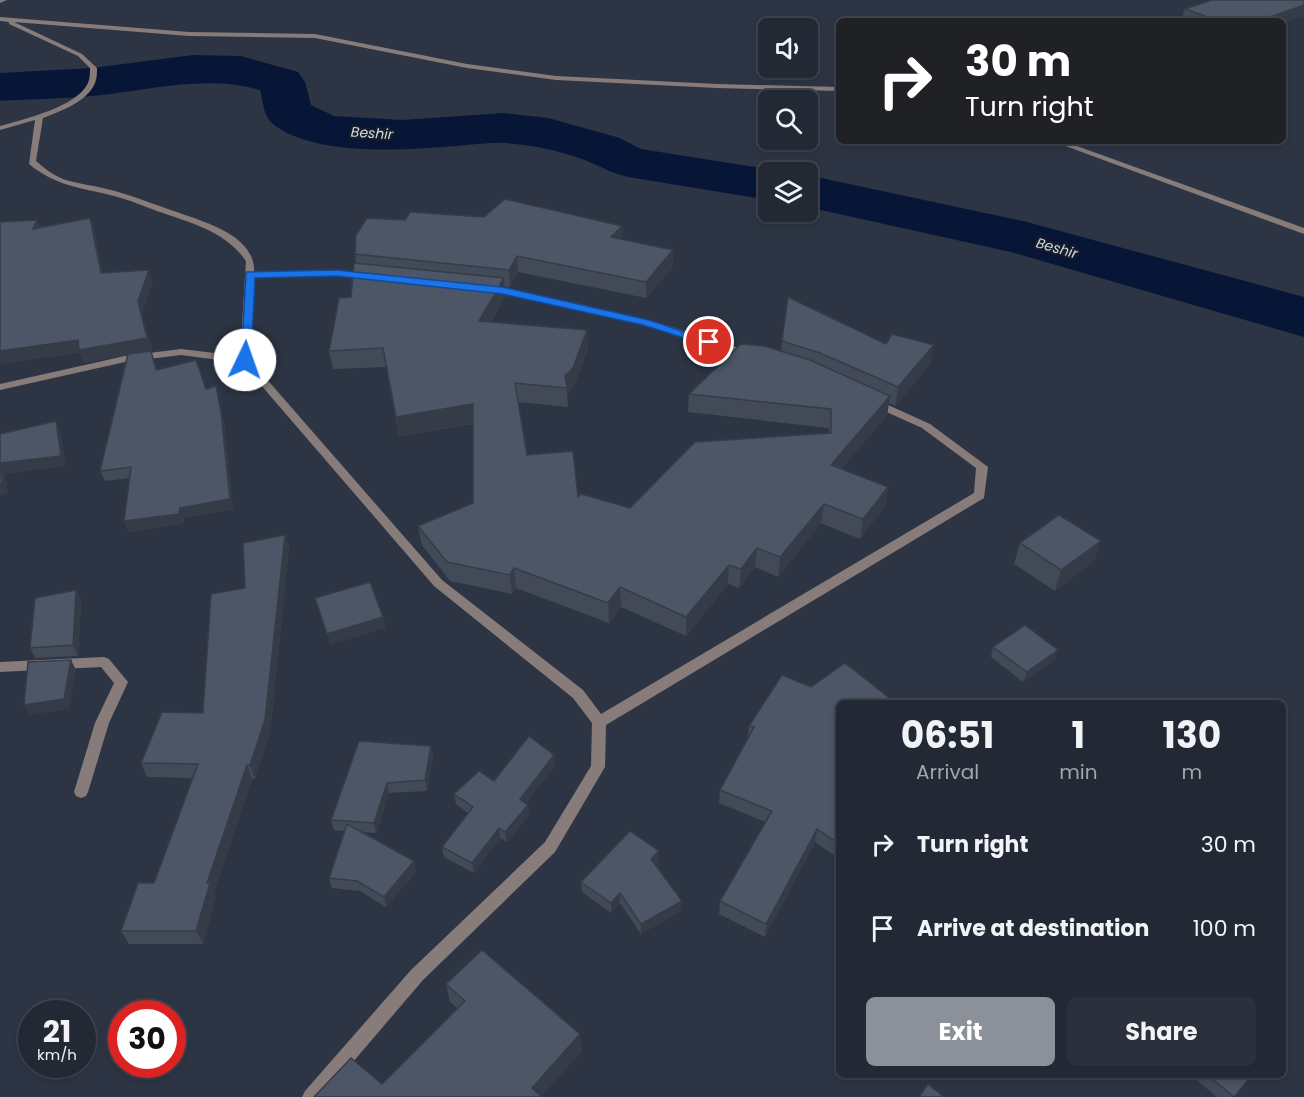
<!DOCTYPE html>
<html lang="en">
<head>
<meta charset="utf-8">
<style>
	:root { --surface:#222834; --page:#2a303c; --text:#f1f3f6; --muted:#a2a6ac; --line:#3f444f; --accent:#8c9099 }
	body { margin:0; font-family:Poppins,sans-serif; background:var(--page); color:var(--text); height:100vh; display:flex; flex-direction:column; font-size:22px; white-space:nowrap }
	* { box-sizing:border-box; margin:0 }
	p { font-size:20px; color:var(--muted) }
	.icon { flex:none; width:33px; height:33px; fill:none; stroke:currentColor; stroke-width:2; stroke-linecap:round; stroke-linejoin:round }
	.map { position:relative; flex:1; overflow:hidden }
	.sheet { position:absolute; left:836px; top:700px; width:450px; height:378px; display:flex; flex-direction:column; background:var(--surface); border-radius:9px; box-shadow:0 3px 9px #0003,0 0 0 2px var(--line) }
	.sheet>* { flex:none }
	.hud { position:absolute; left:836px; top:18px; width:450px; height:126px; border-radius:9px; box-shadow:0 3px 9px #0003,0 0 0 2px var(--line); background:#202124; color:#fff; overflow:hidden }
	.controls { position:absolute; left:758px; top:18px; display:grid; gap:12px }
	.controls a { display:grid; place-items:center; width:60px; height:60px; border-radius:9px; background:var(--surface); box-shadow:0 3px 9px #0003,0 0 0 2px var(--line); font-size:30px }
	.speed { position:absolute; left:18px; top:1000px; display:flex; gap:12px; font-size:30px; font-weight:700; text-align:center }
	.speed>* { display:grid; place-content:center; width:78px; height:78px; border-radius:50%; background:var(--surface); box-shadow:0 3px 9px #0003,0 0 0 2px var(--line); line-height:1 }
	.speed small { font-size:15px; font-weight:400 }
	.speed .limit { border:9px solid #d22; background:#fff; color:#111 }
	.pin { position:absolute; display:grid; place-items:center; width:51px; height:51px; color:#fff; margin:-26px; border:3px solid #fff; border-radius:50%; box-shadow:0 2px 6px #0007 }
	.me { position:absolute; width:66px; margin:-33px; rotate:3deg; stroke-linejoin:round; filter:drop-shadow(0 0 4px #0008) }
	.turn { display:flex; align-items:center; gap:21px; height:126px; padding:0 30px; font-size:27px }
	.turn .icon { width:78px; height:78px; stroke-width:2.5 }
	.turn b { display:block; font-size:42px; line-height:51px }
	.eta { display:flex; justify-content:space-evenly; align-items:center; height:102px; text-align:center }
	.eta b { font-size:36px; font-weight:700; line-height:42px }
	.cta { display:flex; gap:12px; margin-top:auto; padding:12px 30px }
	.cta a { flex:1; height:69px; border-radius:9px; background:var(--accent); color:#fff; font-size:24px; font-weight:700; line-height:69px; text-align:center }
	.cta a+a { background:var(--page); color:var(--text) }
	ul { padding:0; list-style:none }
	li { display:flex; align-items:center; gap:18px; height:84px; padding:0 30px }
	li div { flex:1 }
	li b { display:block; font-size:22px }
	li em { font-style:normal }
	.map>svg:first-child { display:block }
</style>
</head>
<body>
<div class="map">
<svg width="1304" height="1097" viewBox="0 0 1304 1097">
	<rect width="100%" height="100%" fill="#2d3545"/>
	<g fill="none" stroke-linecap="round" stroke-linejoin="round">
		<g fill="#071636" fill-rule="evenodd">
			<path d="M193,55L241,56L298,72L305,82L311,105L334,116L402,120L503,113L548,118L620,138L641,149L786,172H768V200L628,177C611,173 598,165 582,159C557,150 532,145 506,143C489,142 472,145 456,146C404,150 315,157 273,124C263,116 263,101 260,90C205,74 148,91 92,96C61,99 31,99 0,101V73L92,68Z"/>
			<polygon points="807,175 1023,221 1304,297 1304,337 1011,252 807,207"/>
		</g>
		<g fill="#877c7a" fill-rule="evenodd">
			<polygon points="0,0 7,0 0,3"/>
			<path d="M0,17L189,32L315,34L467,64L556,76L717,84L838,87V91L717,88L556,80L467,68L315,38L189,36L14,22L82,54L97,68C97,73 97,78 95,83C87,102 61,111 43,118L36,161C44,168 53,175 63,179C77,184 93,185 107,189C128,194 148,202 168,209C197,220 256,233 254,272L336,270L370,274V278L367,279L336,276L254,278L250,360L442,580L583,690L601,714L974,493L976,468L922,428L869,404L868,402L869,400H877L930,424L988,467L984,498L606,725L605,767L555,852L423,980L323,1097H302L305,1091L411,970L545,842L591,766L592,723L573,698L434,586L242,363L181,355L125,362L0,390V384L125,356L181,349L240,356L246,261C226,232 194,224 163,213C145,207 128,199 110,195C78,187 56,186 29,164L35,120L0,130V126C24,119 77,107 88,83C90,78 90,73 90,68L78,56L9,24V22L0,21Z"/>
			<polygon points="1052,141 1063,141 1304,228 1304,234"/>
			<polygon points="489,286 649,320 752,352 753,354 748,357 644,324 486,291 484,289"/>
			<polygon points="104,657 109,659 128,682 109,723 88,792 86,796 81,798 76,796 74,792 95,723 114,683 101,667 0,672 0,662"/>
		</g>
	</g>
	<g fill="#424a58">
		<polygon points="1185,9 1304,16 1282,23 1282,21 1181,21"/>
		<polygon points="90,218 94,230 102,272 153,282 142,314 152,350 149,351 154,361 157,370 206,389 216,386 224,423 233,509 184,518 183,524 128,532 124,521 130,478 105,481 100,471 127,355 84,363 37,220 40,227"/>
		<polygon points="622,239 673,267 646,298 518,272 510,287 504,286 505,296 491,322 588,349 574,386 567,394 568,407 518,402 527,455 578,497 630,508 829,433 829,428 688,412 689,394 781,351 782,341 886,344 931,363 895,406 889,403 887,415 841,469 888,487 885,506 860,539 821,523 778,577 755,567 739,588 728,584 686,636 621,607 609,623 516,588 512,594 450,581 422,545 418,526 473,503 473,424 399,436 386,367 333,369 329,351 351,297 356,263 355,254"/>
		<polygon points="285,535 289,548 270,733 255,779 252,779 214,892 216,896 203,944 129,944 121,931 154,883 193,778 147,777 141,763 203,713 245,588"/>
		<polygon points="1101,541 1094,561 1055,591 1014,564 1020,543"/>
		<polygon points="76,590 81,601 78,656 35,658 30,648"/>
		<polygon points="993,647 1058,650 1054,660 1023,682 991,657"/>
		<polygon points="838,704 838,858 815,842 765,937 719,914 720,901 765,822 719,803 720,790 748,738 749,726"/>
		<polygon points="431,746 433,756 427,791 389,793 376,833 363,832 414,861 416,872 386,907 360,891 332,888 329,878 345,831 334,830 331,820"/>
		<polygon points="555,765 526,803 529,815 507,842 500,838 474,873 444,857 442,847 468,813 456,804 454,794 494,781"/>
		<polygon points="659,861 655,865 682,901 681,911 641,934 620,903 611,913 582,892 581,882"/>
		<polygon points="446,984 580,1034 582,1051 541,1096 382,1084 458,1009 450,1002"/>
		<polygon points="1193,1076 1251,1076 1234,1097 1217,1097 1193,1077"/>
	</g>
	<g fill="#363c47">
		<polygon points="1304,5 1304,16 1282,23 1282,21 1259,21"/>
		<polygon points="90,218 94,230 105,285 101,273"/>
		<polygon points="37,220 42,232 33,229"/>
		<polygon points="622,226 623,241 611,237"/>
		<polygon points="673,250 673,267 646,298 646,282"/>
		<polygon points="517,256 518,272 510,287 509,270"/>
		<polygon points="149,270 153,282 142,314 152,350 84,363 80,353 0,364 0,351 138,301"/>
		<polygon points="504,278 505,296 481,339 479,321"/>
		<polygon points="587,330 588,349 574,386 567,394 565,376"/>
		<polygon points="934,345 931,363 895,406 898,387"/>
		<polygon points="216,386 224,423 233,509 184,518 183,524 128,532 124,521 180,508"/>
		<polygon points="890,396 887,415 828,484 831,465"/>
		<polygon points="473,404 475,423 399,436 396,417"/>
		<polygon points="56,421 60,431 66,466 5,474 8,494 0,496 0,463"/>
		<polygon points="888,487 885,506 860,539 863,519"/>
		<polygon points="824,504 821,523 778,577 780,557"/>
		<polygon points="285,535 289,548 270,733 255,779 250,765"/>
		<polygon points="1101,541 1094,561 1055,591 1061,570"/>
		<polygon points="757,548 755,567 739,588 741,569"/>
		<polygon points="729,565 728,584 686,636 686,617"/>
		<polygon points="514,568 516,588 512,594 510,575"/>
		<polygon points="620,587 621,607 609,623 608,603"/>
		<polygon points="76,590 81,601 78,656 73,645"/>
		<polygon points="383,617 386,628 330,645 327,634"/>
		<polygon points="1058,650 1054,660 1023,682 1027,672"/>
		<polygon points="71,660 76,670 69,709 29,715 24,705"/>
		<polygon points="431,746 433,756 427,791 425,780"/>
		<polygon points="554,755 555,765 522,810 520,799"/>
		<polygon points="247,765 252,779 214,892 216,896 203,944 196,931 207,883"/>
		<polygon points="387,783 389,793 376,833 374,823"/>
		<polygon points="528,805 529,815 507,842 505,832"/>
		<polygon points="499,828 500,838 474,873 472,863"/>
		<polygon points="817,829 815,842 765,937 766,924"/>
		<polygon points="659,851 659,861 651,869 651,859"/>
		<polygon points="414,861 416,872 386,907 384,897"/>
		<polygon points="620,893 620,903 611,913 611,903"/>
		<polygon points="682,901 681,911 641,934 641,924"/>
		<polygon points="580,1034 582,1051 541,1097 532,1088"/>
	</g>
	<g fill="#4d5666" stroke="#363c47" stroke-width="1.5">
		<polygon points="1212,0 1304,0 1304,5 1259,21 1219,21 1185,9"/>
		<polygon points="505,199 622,226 611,237 673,250 646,282 517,256 509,270 355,254 356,235 367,218 405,220 410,212 484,217"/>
		<polygon points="90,218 101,273 149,270 138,301 147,338 79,350 78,340 0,351 0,222 37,220 33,229"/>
		<polygon points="354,263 504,278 479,321 587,330 573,368 565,376 567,388 515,383 527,455 573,451 578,497 581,494 630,508 695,442 831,433 831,409 689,394 741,344 764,346 810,360 890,396 831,465 888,487 863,519 824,504 780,557 757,548 741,569 729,565 686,617 620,587 608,603 514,568 510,575 447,562 418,526 473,503 473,404 396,417 383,348 329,351 339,298 351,297"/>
		<polygon points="788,297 886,344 892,334 934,345 898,387 820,353 782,341"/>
		<polygon points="151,351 156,370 196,360 206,389 216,386 221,412 230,499 180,508 179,514 124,521 131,467 100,471 128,354"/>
		<polygon points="56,421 61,456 0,463 3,483 0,484 0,434"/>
		<polygon points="1059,515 1101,541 1061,570 1020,543"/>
		<polygon points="285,535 265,720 250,765 247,765 207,883 210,883 196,931 121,931 138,883 154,883 198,764 141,763 162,712 203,713 211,594 245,588 243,543"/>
		<polygon points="370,582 383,617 327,634 315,598"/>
		<polygon points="76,590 73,645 30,648 35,598"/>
		<polygon points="1025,625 1058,650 1027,672 993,647"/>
		<polygon points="71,660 64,699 24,705 28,662"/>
		<polygon points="845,663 897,704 838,704 838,843 817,829 766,924 720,901 772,811 720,790 754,727 749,726 782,675 811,687"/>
		<polygon points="529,736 554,755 520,799 528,805 505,832 499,828 472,863 442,847 473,807 454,794 479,771 494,781"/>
		<polygon points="359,741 431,746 425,780 387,783 374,823 331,820"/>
		<polygon points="347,824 414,861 384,897 357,881 329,878"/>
		<polygon points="630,831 659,851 651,859 682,901 641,924 620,893 611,903 581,882"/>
		<polygon points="482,950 580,1034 532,1088 542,1097 314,1097 351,1058 382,1084 465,1001 446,984"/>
		<polygon points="1209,1076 1251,1076 1234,1097"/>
		<polygon points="928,1084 944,1097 919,1097"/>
	</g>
	<polygon fill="#1a73e8" stroke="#114b97" stroke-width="1.5" points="336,270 502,287 649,320 714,342 709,346 643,325 502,294 336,276 255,278 251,360 245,364 241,363 246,272"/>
	<g text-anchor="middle" stroke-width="4.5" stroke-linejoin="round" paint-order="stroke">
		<g font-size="14" font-style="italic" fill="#cddbf5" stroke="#191d24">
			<text transform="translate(372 133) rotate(4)" y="5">Beshir</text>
			<text transform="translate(1057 248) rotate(16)" y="5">Beshir</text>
		</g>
	</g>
</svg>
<div class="controls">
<a><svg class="icon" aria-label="sound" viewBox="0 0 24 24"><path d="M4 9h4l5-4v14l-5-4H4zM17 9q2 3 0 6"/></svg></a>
<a><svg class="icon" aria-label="search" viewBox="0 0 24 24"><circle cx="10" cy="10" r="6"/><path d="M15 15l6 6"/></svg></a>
<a><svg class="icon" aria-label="layers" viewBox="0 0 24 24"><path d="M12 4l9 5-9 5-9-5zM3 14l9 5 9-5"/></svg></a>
</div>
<div class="speed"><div>21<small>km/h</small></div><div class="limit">30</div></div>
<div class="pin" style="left:709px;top:342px;background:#d93025"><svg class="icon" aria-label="arrive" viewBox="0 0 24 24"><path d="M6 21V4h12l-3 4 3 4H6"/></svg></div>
<svg class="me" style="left:245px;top:360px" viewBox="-20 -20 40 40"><circle r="19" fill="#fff"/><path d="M0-13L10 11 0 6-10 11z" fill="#1a73e8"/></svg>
<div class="hud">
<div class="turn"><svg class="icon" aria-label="right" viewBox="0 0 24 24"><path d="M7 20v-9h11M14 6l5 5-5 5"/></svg><div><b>30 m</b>Turn right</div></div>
</div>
<section class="sheet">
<div class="eta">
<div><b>06:51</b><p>Arrival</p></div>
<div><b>1</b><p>min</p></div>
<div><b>130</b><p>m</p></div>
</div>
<ul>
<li><svg class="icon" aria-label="right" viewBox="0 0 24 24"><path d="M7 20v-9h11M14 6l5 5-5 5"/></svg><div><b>Turn right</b></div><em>30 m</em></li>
<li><svg class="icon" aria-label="arrive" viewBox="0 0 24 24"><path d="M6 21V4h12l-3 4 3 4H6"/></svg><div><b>Arrive at destination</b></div><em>100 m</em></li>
</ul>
<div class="cta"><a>Exit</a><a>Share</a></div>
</section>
</div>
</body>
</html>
